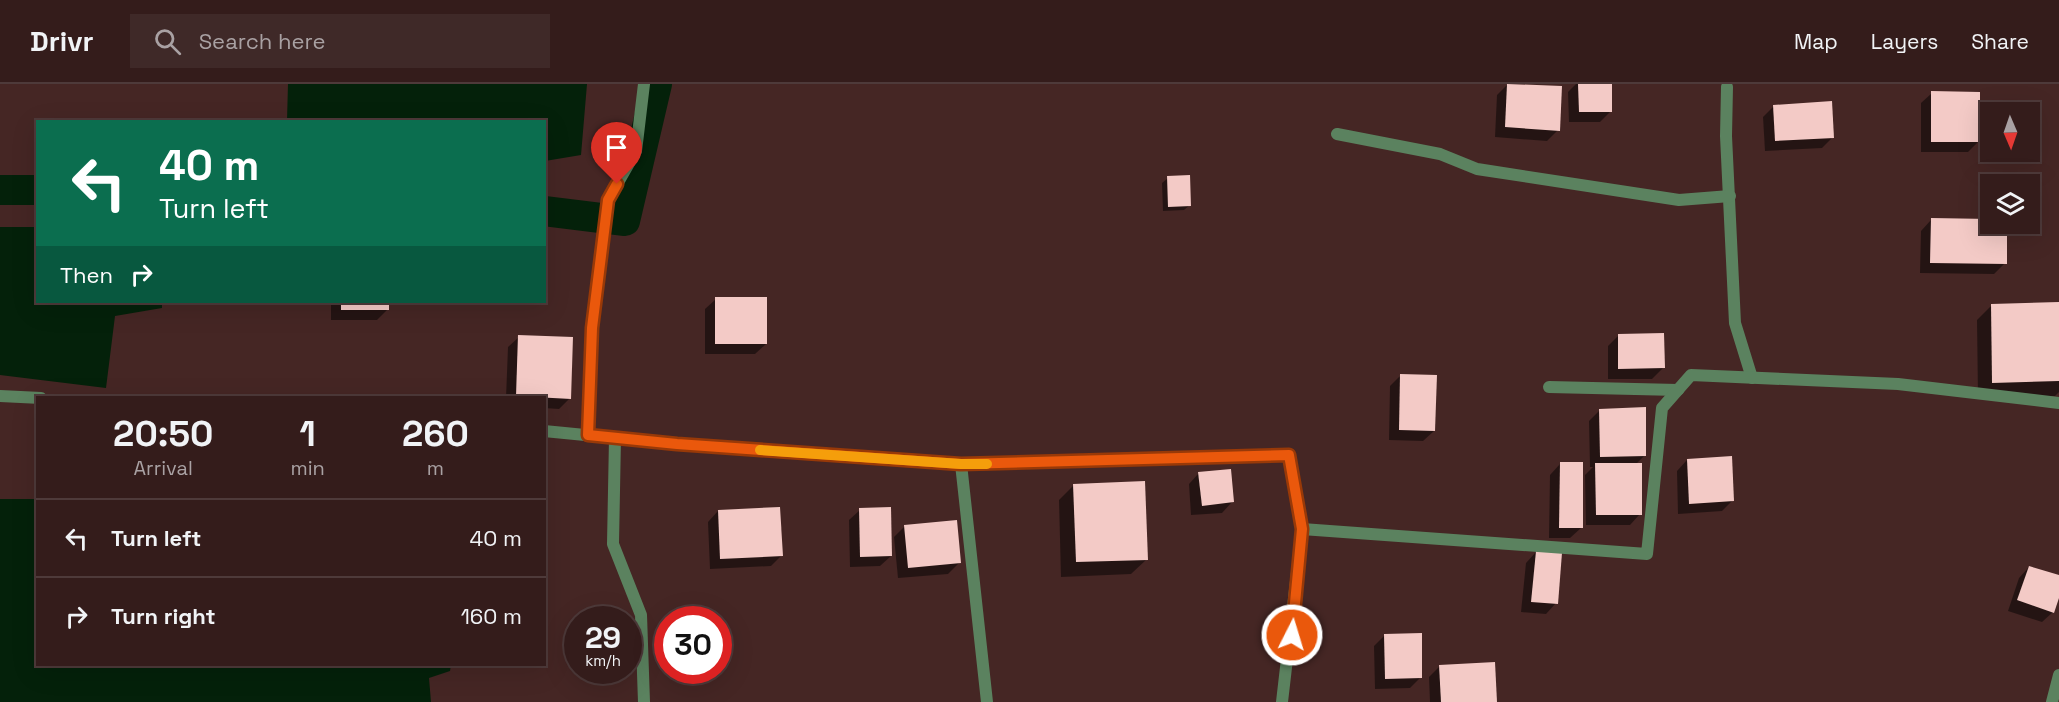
<!DOCTYPE html>
<html lang="en">
<head>
<meta charset="utf-8">
<style>
	:root { --surface:#341c1b; --page:#3f2928; --text:#f1f3f6; --muted:#a9a1a3; --line:#4e3a3a }
	body { margin:0; font-family:"Space Grotesk",sans-serif; background:var(--page); color:var(--text); height:100vh; display:flex; flex-direction:column; font-size:22px; white-space:nowrap }
	* { box-sizing:border-box; margin:0 }
	p { font-size:20px; color:var(--muted) }
	.icon { flex:none; width:33px; height:33px; fill:none; stroke:currentColor; stroke-width:2; stroke-linecap:round; stroke-linejoin:round }
	.map { position:relative; flex:1; overflow:hidden }
	.panel { position:absolute; left:36px; top:312px; width:510px; height:270px; display:flex; flex-direction:column; background:var(--surface); border-radius:0px; box-shadow:0 6px 24px #0002,0 0 0 2px var(--line) }
	.panel>* { flex:none }
	.guide { position:absolute; left:36px; top:36px; width:510px; height:183px; border-radius:0px; box-shadow:0 6px 24px #0002,0 0 0 2px var(--line); background:#0b6e4f; color:#fff; overflow:hidden }
	.needle { width:39px; rotate:178deg }
	.fabs { position:absolute; left:1980px; top:18px; display:grid; gap:12px }
	.fabs a { display:grid; place-items:center; width:60px; height:60px; border-radius:0px; background:var(--surface); box-shadow:0 6px 24px #0002,0 0 0 2px var(--line); font-size:30px }
	.speed { position:absolute; left:564px; top:522px; display:flex; gap:12px; font-size:30px; font-weight:700; text-align:center }
	.speed>* { display:grid; place-content:center; width:78px; height:78px; border-radius:50%; background:var(--surface); box-shadow:0 6px 24px #0002,0 0 0 2px var(--line); line-height:1 }
	.speed small { font-size:15px; font-weight:400 }
	.speed .limit { border:9px solid #d22; background:#fff; color:#111 }
	.pin { position:absolute; display:grid; place-items:center; width:51px; height:51px; color:#fff; margin:-62px -26px; border-radius:50% 50% 50% 0; rotate:-45deg; box-shadow:0 0 6px #0007 }
	.pin .icon { rotate:45deg }
	.me { position:absolute; width:66px; margin:-33px; rotate:5deg; stroke-linejoin:round; filter:drop-shadow(0 0 4px #0008) }
	.turn { display:flex; align-items:center; gap:21px; height:126px; padding:0 24px; font-size:27px }
	.turn .icon { width:78px; height:78px; stroke-width:2.5 }
	.turn b { display:block; font-size:42px; line-height:51px }
	.then { display:flex; align-items:center; height:57px; padding:0 24px; background:#0003; gap:12px; font-size:22px }
	.eta { display:flex; justify-content:space-evenly; align-items:center; height:102px; text-align:center }
	.eta b { font-size:36px; font-weight:800; line-height:42px }
	ul { padding:0; list-style:none }
	li { display:flex; align-items:center; gap:18px; height:78px; padding:0 24px; border-top:2px solid var(--line) }
	li div { flex:1 }
	li b { display:block; font-size:22px }
	li em { font-style:normal }
	header { display:flex; align-items:center; gap:36px; box-sizing:border-box; height:84px; padding:0 30px; background:var(--surface); border-bottom:2px solid var(--line) }
	header strong { font-size:28px }
	nav { display:flex; gap:33px; margin-inline-start:auto; font-size:21px }
	.search { width:420px; height:54px; background:var(--page); display:flex; align-items:center; gap:15px; box-sizing:border-box; padding:0 21px; border-radius:0px; color:var(--muted); font-size:22px }
	.map>svg:first-child { display:block }
</style>
</head>
<body>
<header>
<strong>Drivr</strong>
<div class="search"><svg class="icon" aria-label="search" viewBox="0 0 24 24"><circle cx="10" cy="10" r="6"/><path d="M15 15l6 6"/></svg>Search here</div>
<nav><a>Map</a><a>Layers</a><a>Share</a></nav>
</header>
<div class="map">
<svg width="2059" height="618" viewBox="0 0 2059 618">
	<rect width="100%" height="100%" fill="#452624"/>
	<g fill="#04210a">
		<polygon points="288,0 587,0 581,71 545,77 544,38 287,37"/>
		<polygon points="0,143 37,143 38,218 162,218 162,224 115,232 106,304 0,291"/>
		<polygon points="0,415 37,415 38,580 451,581 450,587 429,594 431,618 0,618"/>
	</g>
	<g fill="#0007">
		<polygon points="1508,0 1558,46 1547,57 1495,53 1497,11"/>
		<polygon points="1576,0 1610,0 1611,27 1600,38 1569,38 1568,8"/>
		<polygon points="1932,9 1979,57 1968,68 1921,68 1921,19"/>
		<polygon points="1773,23 1833,53 1822,64 1765,67 1763,33"/>
		<polygon points="1168,94 1190,121 1184,126 1163,127 1162,99"/>
		<polygon points="1931,136 1990,136 1990,140 2005,140 2005,179 1994,190 1920,189 1921,147"/>
		<polygon points="716,215 766,260 755,270 705,270 705,225"/>
		<polygon points="331,218 387,218 388,225 377,236 331,236"/>
		<polygon points="2059,220 2059,308 2055,312 1978,313 1977,236 1992,221"/>
		<polygon points="1619,251 1663,284 1652,295 1608,295 1608,262"/>
		<polygon points="519,253 570,314 559,325 544,324 544,314 506,314 508,263"/>
		<polygon points="1401,291 1434,347 1423,357 1389,356 1390,302"/>
		<polygon points="1600,326 1645,371 1636,380 1640,430 1630,441 1586,441 1585,391 1593,383 1590,383 1589,337"/>
		<polygon points="1687,376 1733,416 1722,427 1678,430 1677,387"/>
		<polygon points="1560,380 1581,444 1570,454 1549,454 1550,391"/>
		<polygon points="1199,389 1232,418 1222,429 1191,431 1189,400"/>
		<polygon points="1074,401 1147,475 1131,490 1061,493 1059,416"/>
		<polygon points="860,426 891,472 880,482 850,483 849,436"/>
		<polygon points="718,427 782,471 771,482 710,485 708,438"/>
		<polygon points="905,442 959,479 948,490 898,494 894,453"/>
		<polygon points="1536,468 1556,519 1546,530 1521,528 1526,479"/>
		<polygon points="2029,483 2059,493 2059,509 2053,528 2042,538 2008,527 2019,494"/>
		<polygon points="1384,552 1421,593 1410,604 1375,605 1374,562"/>
		<polygon points="1440,582 1495,618 1430,618 1429,593"/>
	</g>
	<g fill="none" stroke-linecap="round" stroke-linejoin="round">
		<g stroke="#04210a" stroke-width="30">
			<polyline points="0,106 38,106"/>
			<polyline points="544,127 625,137 657,0"/>
		</g>
	</g>
	<g fill="#f3cac6">
		<polygon points="1507,0 1562,2 1560,47 1505,43"/>
		<polygon points="1578,0 1612,0 1612,28 1579,28"/>
		<polygon points="1931,7 1980,8 1980,58 1931,58"/>
		<polygon points="1832,17 1834,54 1775,57 1773,21"/>
		<polygon points="1190,91 1191,122 1168,123 1167,92"/>
		<polygon points="1931,134 1990,135 1990,140 2007,140 2007,180 1930,179"/>
		<rect x="715" y="213" width="52" height="47"/>
		<rect x="341" y="218" width="48" height="8"/>
		<polygon points="2059,218 2059,297 1992,299 1991,220"/>
		<polygon points="1664,249 1665,284 1618,285 1618,250"/>
		<polygon points="518,251 573,253 571,315 516,312"/>
		<polygon points="1400,290 1437,291 1435,347 1399,346"/>
		<polygon points="1646,323 1646,372 1600,373 1599,325"/>
		<polygon points="1732,372 1734,417 1689,420 1687,375"/>
		<polygon points="1560,378 1583,378 1583,444 1559,444"/>
		<polygon points="1595,379 1642,379 1642,431 1596,431"/>
		<polygon points="1231,385 1234,418 1202,422 1198,388"/>
		<polygon points="1145,397 1148,476 1076,478 1073,400"/>
		<polygon points="780,423 783,472 720,475 718,426"/>
		<polygon points="891,423 892,472 860,473 859,424"/>
		<polygon points="957,436 961,479 908,484 904,441"/>
		<polygon points="1536,467 1562,469 1558,520 1531,518"/>
		<polygon points="2029,482 2059,491 2059,514 2054,529 2017,516"/>
		<polygon points="1422,549 1422,594 1385,595 1384,550"/>
		<polygon points="1495,578 1497,618 1441,618 1439,581"/>
	</g>
	<g fill="none" stroke-linecap="round" stroke-linejoin="round">
		<g stroke="#5b825f" stroke-width="12">
			<polyline points="1727,3 1726,52 1735,239 1752,294"/>
			<polyline points="1337,50 1440,70 1477,85 1679,116 1730,112"/>
			<polyline points="1549,303 1678,306"/>
			<polyline points="0,312 41,314"/>
			<polyline points="544,347 677,360 961,380 1289,371 1302,445 1282,618"/>
			<polyline points="588,351 592,244 608,116 636,67 644,0"/>
			<polyline points="615,354 613,460 641,531 644,618"/>
			<polyline points="961,380 987,618"/>
			<polyline points="1302,445 1647,470 1662,324 1691,291 1898,300 2059,319"/>
			<polyline points="2052,618 2059,591"/>
		</g>
	</g>
	<g fill="none" stroke-linecap="round" stroke-linejoin="round">
		<g stroke="#983908" stroke-width="15">
			<polyline id="route" points="617,100 608,116 592,244 588,351 677,360 961,380 1289,371 1302,445 1292,551"/>
		</g>
		<use href="#route" stroke="#ea580c" stroke-width="10"/>
		<polyline stroke="#f59e0b" stroke-width="10" points="760,366 961,380 987,380"/>
	</g>
</svg>
<div class="fabs">
<a><svg class="needle" viewBox="-14 -14 28 28"><path d="M0-13l5 13h-10z" fill="#e53935"/><path d="M0 13l5-13h-10z" fill="#a9a1a3"/></svg></a>
<a><svg class="icon" aria-label="layers" viewBox="0 0 24 24"><path d="M12 4l9 5-9 5-9-5zM3 14l9 5 9-5"/></svg></a>
</div>
<div class="speed"><div>29<small>km/h</small></div><div class="limit">30</div></div>
<div class="pin" style="left:617px;top:100px;background:#d93025"><svg class="icon" aria-label="arrive" viewBox="0 0 24 24"><path d="M6 21V4h12l-3 4 3 4H6"/></svg></div>
<svg class="me" style="left:1292px;top:551px" viewBox="-20 -20 40 40"><circle r="17" fill="#ea580c" stroke="#fff" stroke-width="3"/><path d="M0-11L8 9 0 5-8 9z" fill="#fff"/></svg>
<div class="guide">
<div class="turn"><svg class="icon" aria-label="left" viewBox="0 0 24 24"><path d="M17 20v-9H6M10 6l-5 5 5 5"/></svg><div><b>40 m</b>Turn left</div></div>
<div class="then">Then<svg class="icon" aria-label="right" viewBox="0 0 24 24"><path d="M7 20v-9h11M14 6l5 5-5 5"/></svg></div>
</div>
<section class="panel">
<div class="eta">
<div><b>20:50</b><p>Arrival</p></div>
<div><b>1</b><p>min</p></div>
<div><b>260</b><p>m</p></div>
</div>
<ul>
<li><svg class="icon" aria-label="left" viewBox="0 0 24 24"><path d="M17 20v-9H6M10 6l-5 5 5 5"/></svg><div><b>Turn left</b></div><em>40 m</em></li>
<li><svg class="icon" aria-label="right" viewBox="0 0 24 24"><path d="M7 20v-9h11M14 6l5 5-5 5"/></svg><div><b>Turn right</b></div><em>160 m</em></li>
</ul>
</section>
</div>
</body>
</html>
